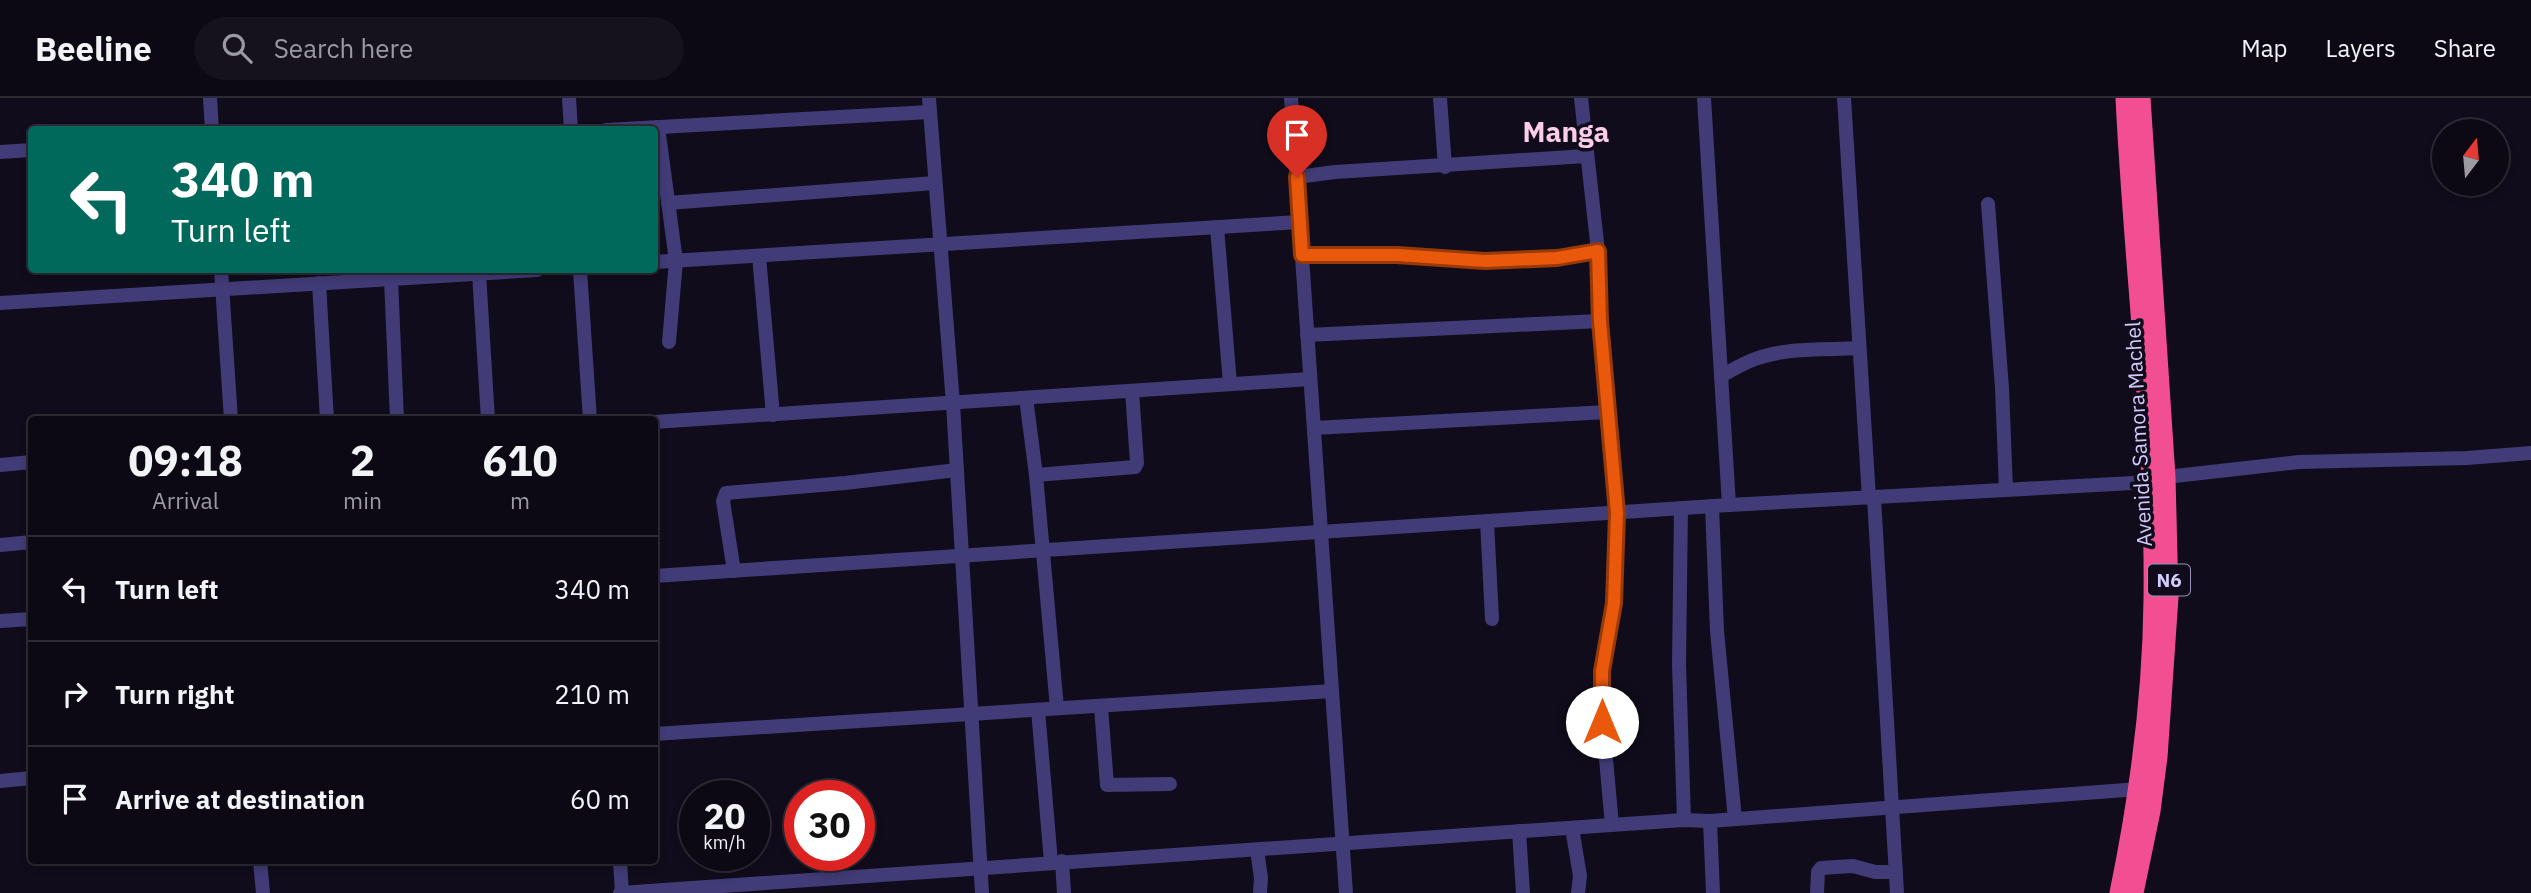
<!DOCTYPE html>
<html lang="en">
<head>
<meta charset="utf-8">
<style>
	:root { --surface:#0c0914; --page:#15121d; --text:#f1f3f6; --muted:#9a9aa0; --line:#2c2a34 }
	body { margin:0; font-family:"IBM Plex Sans",sans-serif; background:var(--page); color:var(--text); height:100vh; display:flex; flex-direction:column; font-size:26px; white-space:nowrap }
	* { box-sizing:border-box; margin:0 }
	p { font-size:23px; color:var(--muted) }
	.icon { flex:none; width:38px; height:38px; fill:none; stroke:currentColor; stroke-width:2; stroke-linecap:round; stroke-linejoin:round }
	.map { position:relative; flex:1; overflow:hidden }
	.side { position:absolute; left:28px; top:318px; width:630px; height:448px; display:flex; flex-direction:column; background:var(--surface); border-radius:7px; box-shadow:0 4px 10px #0003,0 0 0 2px var(--line) }
	.side>* { flex:none }
	.top-card { position:absolute; left:28px; top:28px; width:630px; height:147px; border-radius:7px; box-shadow:0 4px 10px #0003,0 0 0 2px var(--line); background:#00695c; color:#fff; overflow:hidden }
	.needle { width:46px; rotate:16deg }
	.fabs { position:absolute; left:2432px; top:21px; display:grid; gap:14px }
	.fabs a { display:grid; place-items:center; width:77px; height:77px; border-radius:50%; background:var(--surface); box-shadow:0 4px 10px #0003,0 0 0 2px var(--line); font-size:35px }
	.speed { position:absolute; left:679px; top:682px; display:flex; gap:14px; font-size:35px; font-weight:700; text-align:center }
	.speed>* { display:grid; place-content:center; width:91px; height:91px; border-radius:50%; background:var(--surface); box-shadow:0 4px 10px #0003,0 0 0 2px var(--line); line-height:1 }
	.speed small { font-size:18px; font-weight:400 }
	.speed .limit { border:10px solid #d22; background:#fff; color:#111 }
	.pin { position:absolute; display:grid; place-items:center; width:60px; height:60px; color:#fff; margin:-72px -30px; border-radius:50% 50% 50% 0; rotate:-45deg; box-shadow:0 0 7px #0007 }
	.pin .icon { rotate:45deg }
	.me { position:absolute; width:77px; margin:-38px; rotate:0deg; stroke-linejoin:round; filter:drop-shadow(0 0 5px #0008) }
	.turn { display:flex; align-items:center; gap:24px; height:147px; padding:0 28px; font-size:32px }
	.turn .icon { width:91px; height:91px; stroke-width:2.5 }
	.turn b { display:block; font-size:49px; line-height:60px }
	.eta { display:flex; justify-content:space-evenly; align-items:center; height:119px; text-align:center }
	.eta b { font-size:42px; font-weight:800; line-height:49px }
	ul { padding:0; list-style:none }
	li { display:flex; align-items:center; gap:21px; height:105px; padding:0 28px; border-top:2px solid var(--line) }
	li div { flex:1 }
	li b { display:block; font-size:26px }
	li em { font-style:normal }
	header { display:flex; align-items:center; gap:42px; box-sizing:border-box; height:98px; padding:0 35px; background:var(--surface); border-bottom:2px solid var(--line) }
	header strong { font-size:33px }
	nav { display:flex; gap:38px; margin-inline-start:auto; font-size:24px }
	.search { width:490px; height:63px; background:var(--page); display:flex; align-items:center; gap:18px; box-sizing:border-box; padding:0 24px; border-radius:38px; color:var(--muted); font-size:26px }
	.map>svg:first-child { display:block }
</style>
</head>
<body>
<header>
<strong>Beeline</strong>
<div class="search"><svg class="icon" aria-label="search" viewBox="0 0 24 24"><circle cx="10" cy="10" r="6"/><path d="M15 15l6 6"/></svg>Search here</div>
<nav><a>Map</a><a>Layers</a><a>Share</a></nav>
</header>
<div class="map">
<svg width="2531" height="795" viewBox="0 0 2531 795">
	<rect width="100%" height="100%" fill="#100c1b"/>
	<g fill="none" stroke-linecap="round" stroke-linejoin="round">
		<g stroke="#413b77" stroke-width="14">
			<polyline points="210,0 212,32"/>
			<polyline points="569,0 571,32"/>
			<polyline points="929,0 953,306 982,795"/>
			<polyline points="1291,0 1346,795"/>
			<polyline points="1440,0 1445,69"/>
			<polyline points="1581,0 1598,153 1600,223 1617,415 1614,505 1613,522 1605,546 1601,606 1612,727"/>
			<polyline points="1704,0 1729,407"/>
			<polyline points="1844,0 1869,400"/>
			<polyline points="658,29 676,163 669,244"/>
			<polyline points="606,32 930,14"/>
			<polyline points="0,54 32,52"/>
			<polyline points="1297,79 1335,74 1586,58"/>
			<polyline points="668,105 935,85"/>
			<polyline points="1988,106 2002,290 2006,391"/>
			<polyline points="1217,129 1230,286"/>
			<polyline points="1302,157 1397,157 1485,163 1557,160 1598,153"/>
			<polyline points="759,158 773,317"/>
			<polyline points="654,164 1299,124"/>
			<polyline points="221,172 231,322"/>
			<polyline points="580,172 590,322"/>
			<polyline points="479,175 488,322"/>
			<polyline points="391,181 397,322"/>
			<polyline points="319,185 327,322"/>
			<polyline points="0,205 537,172"/>
			<polyline points="1307,237 1600,223"/>
			<path d="M1721,278C1732,272 1744,265 1755,261C1788,249 1825,252 1859,250"/>
			<polyline points="1026,300 1036,377 1057,610"/>
			<polyline points="654,324 1310,281"/>
			<polyline points="1314,330 1608,314"/>
			<polyline points="0,367 32,364"/>
			<polyline points="1036,377 1135,369 1137,365 1132,293"/>
			<polyline points="2166,379 2299,364 2467,360 2531,355"/>
			<polyline points="1874,400 1897,795"/>
			<polyline points="1712,408 1717,533 1735,721"/>
			<polyline points="1681,410 1679,566 1684,722"/>
			<polyline points="1487,423 1492,521"/>
			<polyline points="0,447 32,444"/>
			<polyline points="734,473 723,403 726,395 845,385 957,372"/>
			<polyline points="654,478 1729,407 2151,384"/>
			<polyline points="0,523 32,521"/>
			<polyline points="1101,609 1107,687 1170,686"/>
			<polyline points="1038,612 1051,764"/>
			<polyline points="654,636 1332,593"/>
			<polyline points="0,683 32,680"/>
			<polyline points="1710,723 1713,795"/>
			<polyline points="1572,730 1580,778 1578,795"/>
			<polyline points="1519,733 1523,795"/>
			<polyline points="1257,752 1261,780 1260,795"/>
			<polyline points="260,763 263,795"/>
			<polyline points="620,763 622,795"/>
			<polyline points="1062,763 1064,795"/>
			<polyline points="620,795 1684,722 1710,723 2139,691"/>
			<polyline points="1817,795 1818,774 1821,770 1853,768 1875,774 1896,774"/>
		</g>
		<g stroke="#f24f92" stroke-width="19">
			<path d="M2119,795C2139,698 2152,600 2153,501C2155,334 2133,167 2125,0"/>
			<polyline points="2134,795 2151,713 2158,659 2169,499 2166,379 2141,0"/>
		</g>
	</g>
	<g fill="none" stroke-linecap="round" stroke-linejoin="round">
		<g stroke="#983908" stroke-width="18">
			<polyline id="route" points="1297,79 1302,157 1397,157 1485,163 1557,160 1598,153 1600,223 1617,415 1614,505 1602,573 1602,624"/>
		</g>
		<use href="#route" stroke="#ea580c" stroke-width="12"/>
	</g>
	<g text-anchor="middle" stroke-width="7" stroke-linejoin="round" paint-order="stroke">
		<rect fill="#100c1b" stroke="#9892b8" stroke-width="2" x="2148" y="466.5" width="42" height="31" rx="5"/>
		<g font-size="19" font-weight="bold" fill="#d3cbfb">
			<text x="2169" y="489">N6</text>
		</g>
		<g font-size="21" fill="#d3cbfb" stroke="#100c1b">
			<text transform="translate(2139 336) rotate(-93)" y="7">Avenida Samora Machel</text>
		</g>
		<g font-size="28" font-weight="bold" fill="#fbcde7" stroke="#100c1b">
			<text x="1566" y="44">Manga</text>
		</g>
	</g>
</svg>
<div class="fabs">
<a><svg class="needle" viewBox="-14 -14 28 28"><path d="M0-13l5 13h-10z" fill="#e53935"/><path d="M0 13l5-13h-10z" fill="#9a9aa0"/></svg></a>
</div>
<div class="speed"><div>20<small>km/h</small></div><div class="limit">30</div></div>
<div class="pin" style="left:1297px;top:79px;background:#d93025"><svg class="icon" aria-label="arrive" viewBox="0 0 24 24"><path d="M6 21V4h12l-3 4 3 4H6"/></svg></div>
<svg class="me" style="left:1602px;top:624px" viewBox="-20 -20 40 40"><circle r="19" fill="#fff"/><path d="M0-13L10 11 0 6-10 11z" fill="#ea580c"/></svg>
<div class="top-card">
<div class="turn"><svg class="icon" aria-label="left" viewBox="0 0 24 24"><path d="M17 20v-9H6M10 6l-5 5 5 5"/></svg><div><b>340 m</b>Turn left</div></div>
</div>
<section class="side">
<div class="eta">
<div><b>09:18</b><p>Arrival</p></div>
<div><b>2</b><p>min</p></div>
<div><b>610</b><p>m</p></div>
</div>
<ul>
<li><svg class="icon" aria-label="left" viewBox="0 0 24 24"><path d="M17 20v-9H6M10 6l-5 5 5 5"/></svg><div><b>Turn left</b></div><em>340 m</em></li>
<li><svg class="icon" aria-label="right" viewBox="0 0 24 24"><path d="M7 20v-9h11M14 6l5 5-5 5"/></svg><div><b>Turn right</b></div><em>210 m</em></li>
<li><svg class="icon" aria-label="arrive" viewBox="0 0 24 24"><path d="M6 21V4h12l-3 4 3 4H6"/></svg><div><b>Arrive at destination</b></div><em>60 m</em></li>
</ul>
</section>
</div>
</body>
</html>
